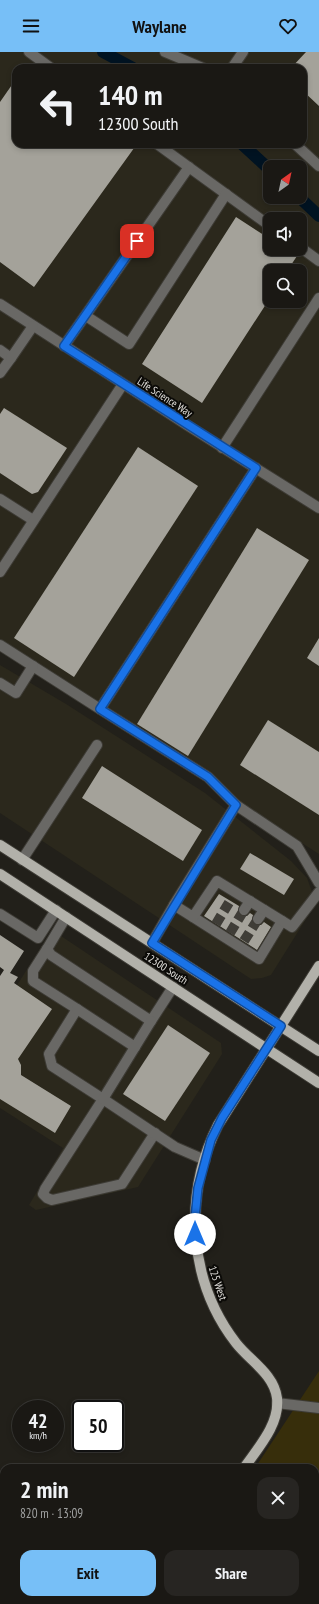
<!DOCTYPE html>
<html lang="en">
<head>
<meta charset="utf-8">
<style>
	:root { --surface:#1a1814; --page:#272522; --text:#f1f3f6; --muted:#9fa0a0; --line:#383734; --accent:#77bff7 }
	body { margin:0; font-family:"PT Sans Narrow",sans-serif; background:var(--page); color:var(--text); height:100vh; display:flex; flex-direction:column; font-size:15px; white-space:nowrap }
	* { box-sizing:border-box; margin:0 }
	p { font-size:13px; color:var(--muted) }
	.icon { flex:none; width:22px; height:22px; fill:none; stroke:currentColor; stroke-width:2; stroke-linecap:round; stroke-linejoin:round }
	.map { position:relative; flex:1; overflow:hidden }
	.drawer { position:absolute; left:0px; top:1412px; width:319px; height:140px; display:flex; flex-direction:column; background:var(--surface); border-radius:12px 12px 0 0; box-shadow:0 2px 6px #0003,0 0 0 1px var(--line) }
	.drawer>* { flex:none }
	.guide { position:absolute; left:12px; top:12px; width:295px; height:84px; border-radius:12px; box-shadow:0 2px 6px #0003,0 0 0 1px var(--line); background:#1a1814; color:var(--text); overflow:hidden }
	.needle { width:26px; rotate:33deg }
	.controls { position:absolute; left:263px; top:108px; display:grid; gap:8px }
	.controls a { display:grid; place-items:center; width:44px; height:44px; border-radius:8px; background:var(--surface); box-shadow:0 2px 6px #0003,0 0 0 1px var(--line); font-size:20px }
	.speed { position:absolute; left:12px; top:1348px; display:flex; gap:8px; font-size:20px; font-weight:700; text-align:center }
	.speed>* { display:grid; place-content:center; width:52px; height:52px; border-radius:50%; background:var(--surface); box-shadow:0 2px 6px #0003,0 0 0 1px var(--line); line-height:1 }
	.speed small { font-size:10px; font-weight:400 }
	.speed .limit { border:2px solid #111; border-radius:6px; background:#fff; color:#111 }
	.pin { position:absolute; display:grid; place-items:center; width:34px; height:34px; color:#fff; margin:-17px; border-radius:8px; box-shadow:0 2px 6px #0006 }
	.me { position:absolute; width:44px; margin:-22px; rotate:0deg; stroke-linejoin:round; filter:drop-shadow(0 0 3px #0008) }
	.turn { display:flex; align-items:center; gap:14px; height:84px; padding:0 20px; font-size:18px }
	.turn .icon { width:52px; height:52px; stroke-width:2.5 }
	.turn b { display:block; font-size:28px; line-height:34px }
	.round { display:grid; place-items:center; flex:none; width:42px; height:42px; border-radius:12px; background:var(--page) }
	.summary { display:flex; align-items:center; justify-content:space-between; height:68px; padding:0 20px }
	h1 { font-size:24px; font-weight:600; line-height:30px }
	.button { display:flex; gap:8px; margin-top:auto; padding:8px 20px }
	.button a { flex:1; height:46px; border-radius:12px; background:var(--accent); color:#111; font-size:16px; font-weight:600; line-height:46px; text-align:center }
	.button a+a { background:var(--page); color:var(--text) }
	header { display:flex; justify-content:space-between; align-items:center; height:52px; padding:0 20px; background:var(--accent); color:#111; font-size:18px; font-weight:600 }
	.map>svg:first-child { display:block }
</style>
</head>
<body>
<header><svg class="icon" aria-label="menu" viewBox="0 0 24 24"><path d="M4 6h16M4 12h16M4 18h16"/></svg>Waylane<svg class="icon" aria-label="heart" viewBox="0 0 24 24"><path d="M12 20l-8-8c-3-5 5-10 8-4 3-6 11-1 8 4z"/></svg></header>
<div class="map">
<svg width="319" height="1552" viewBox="0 0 319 1552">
	<rect width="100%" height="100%" fill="#22201a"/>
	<g fill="#2b281c" fill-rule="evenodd">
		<path d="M0,0H319V802L0,598ZM16,16H303V92H16ZM270,115H300V145H270ZM270,167H300V197H270ZM270,219H300V249H270Z"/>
		<polygon points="0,613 66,652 205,741 291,809 307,826 316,851 271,923 262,926 251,927 0,761"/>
		<polygon points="52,878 221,991 222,1002 138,1135 36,1158 29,1153 63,1096 0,1056 0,960"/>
	</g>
	<polygon fill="#372e0b" points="319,1319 319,1552 165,1552 167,1548 315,1548 315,1416 255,1416"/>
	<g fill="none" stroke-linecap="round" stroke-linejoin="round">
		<g stroke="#001322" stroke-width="3.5">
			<polyline points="0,1436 4,1438"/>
			<polyline points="176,1548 183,1552"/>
		</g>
		<g stroke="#001322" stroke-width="12">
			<polyline points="103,0 133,16"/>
			<polyline points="242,92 270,118"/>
			<polyline points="299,145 319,164"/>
		</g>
	</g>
	<g fill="#a4a29a">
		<polygon points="306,0 319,0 319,54 303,39 303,16 291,16"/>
		<polygon points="16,27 16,92 137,92 34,235 0,210 0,50"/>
		<polygon points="236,165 270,187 270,197 285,197 297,204 287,219 270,219 270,246 202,351 142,312"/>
		<polygon points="4,356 67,396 38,440 32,442 0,421 0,362"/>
		<polygon points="138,395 198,434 74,625 14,586"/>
		<polygon points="257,476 309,508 188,704 137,672"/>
		<polygon points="319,586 319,614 307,606"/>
		<polygon points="268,668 319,700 319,763 240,713"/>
		<polygon points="102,714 202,778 183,809 82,746"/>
		<polygon points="250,801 294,827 284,843 240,817"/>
		<polygon points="219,842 239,854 238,861 241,864 247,864 250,861 253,863 252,870 255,873 261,873 264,870 271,875 257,898 204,864"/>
		<polygon points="0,883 24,899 10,921 18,925 14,931 52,957 18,1007 21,1013 21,1023 71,1054 55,1081 0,1047 0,924 4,918 0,915"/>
		<polygon points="168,973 210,1001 165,1069 123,1042"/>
	</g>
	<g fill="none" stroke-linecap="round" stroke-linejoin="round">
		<g stroke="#3f3d37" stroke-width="10" stroke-dasharray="10 5" stroke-linecap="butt">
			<polyline points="216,872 230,849"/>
			<polyline points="230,881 244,858"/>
			<polyline points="244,889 258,867"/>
		</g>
		<g stroke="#3d3b35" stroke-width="12">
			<g id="minor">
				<polyline points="29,0 51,16"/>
				<polyline points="165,0 203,16"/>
				<polyline points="232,16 243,0"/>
				<polyline points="157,92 270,174"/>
				<polyline points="295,92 319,114"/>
				<polyline points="300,195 319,209"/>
				<polyline points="0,252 187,373 319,456"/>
				<polyline points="86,264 129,292 226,142"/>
				<polyline points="64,294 189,115"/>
				<polyline points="0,298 11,306 0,321"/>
				<polyline points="11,306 33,274"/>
				<polyline points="222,396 319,246"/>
				<polyline points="0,447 33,468"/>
				<polyline points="0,520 123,332"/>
				<polyline points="0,593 100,657 256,416"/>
				<polyline points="0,631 16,641 33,614"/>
				<polyline points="100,657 208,725 236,753 297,794 319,831"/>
				<polyline points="22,808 97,693"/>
				<polyline points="174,853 236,753"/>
				<polyline points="244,858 250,849"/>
				<polyline points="0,862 38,886 56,858"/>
				<polyline points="66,865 47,897 51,903 151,969 173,935"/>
				<polyline points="193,865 259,907 282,869"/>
				<polyline points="258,867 264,858"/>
				<polyline points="152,891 174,853 193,865 217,829 292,875 319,840"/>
				<polyline points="47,897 33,919 33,929 77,957 49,1002 52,1014 103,1047 45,1137 43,1142 47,1146 52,1148 122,1132 155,1081"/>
				<polyline points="77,957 135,995"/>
				<polyline points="151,969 103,1047 175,1095 205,1108"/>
				<polyline points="277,1351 319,1356"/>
				<polyline points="0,1453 4,1455"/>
				<polyline points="144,1548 150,1552"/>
				<polyline points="85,1552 88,1548"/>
			</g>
		</g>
		<g stroke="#3d3b35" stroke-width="12">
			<g id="major">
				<polyline points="0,793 319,999"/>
				<polyline points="0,822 319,1031"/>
				<path d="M244,1416C258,1396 280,1372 277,1346C274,1322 250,1309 236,1291C188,1229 183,1143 218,1073L319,914"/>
				<polyline points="155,1552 158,1548"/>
			</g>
		</g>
		<use href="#minor" stroke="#696865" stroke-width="10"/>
		<use href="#major" stroke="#b2b1aa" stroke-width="10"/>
	</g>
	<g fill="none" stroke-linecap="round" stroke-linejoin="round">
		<g stroke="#114b97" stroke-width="10">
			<polyline id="route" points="137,189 64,294 256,416 100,657 208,725 236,753 152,891 281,974 222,1066 211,1088 198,1136 195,1166 195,1182"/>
		</g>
		<use href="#route" stroke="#1a73e8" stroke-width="7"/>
	</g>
	<g text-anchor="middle" stroke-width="4" stroke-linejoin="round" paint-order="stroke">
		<g font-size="11" fill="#e1dfdb" stroke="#0b0a07">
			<text transform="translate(165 345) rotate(33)" y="4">Life Science Way</text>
			<text transform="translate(166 916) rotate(33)" y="4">12300 South</text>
			<text transform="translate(218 1231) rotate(71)" y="4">125 West</text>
		</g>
	</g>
</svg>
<div class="controls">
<a><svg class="needle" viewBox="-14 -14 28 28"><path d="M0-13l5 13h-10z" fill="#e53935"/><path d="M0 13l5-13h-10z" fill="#9fa0a0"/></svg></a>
<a><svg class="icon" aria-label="sound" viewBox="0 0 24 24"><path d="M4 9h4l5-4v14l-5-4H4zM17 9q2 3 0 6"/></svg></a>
<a><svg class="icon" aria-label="search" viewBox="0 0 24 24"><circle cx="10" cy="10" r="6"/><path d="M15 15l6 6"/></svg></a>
</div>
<div class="speed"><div>42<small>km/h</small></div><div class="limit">50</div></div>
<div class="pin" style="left:137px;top:189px;background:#d93025"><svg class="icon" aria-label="arrive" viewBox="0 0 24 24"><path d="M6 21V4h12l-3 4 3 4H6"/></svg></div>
<svg class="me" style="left:195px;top:1182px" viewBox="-20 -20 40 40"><circle r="19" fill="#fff"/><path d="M0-13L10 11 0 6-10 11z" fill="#1a73e8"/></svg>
<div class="guide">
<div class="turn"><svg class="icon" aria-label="left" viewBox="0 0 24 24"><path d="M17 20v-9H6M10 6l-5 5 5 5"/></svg><div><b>140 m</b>12300 South</div></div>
</div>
<section class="drawer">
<div class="summary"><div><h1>2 min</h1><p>820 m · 13:09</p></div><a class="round"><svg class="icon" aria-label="close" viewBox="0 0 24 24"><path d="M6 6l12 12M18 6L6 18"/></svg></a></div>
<div class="button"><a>Exit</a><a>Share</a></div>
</section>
</div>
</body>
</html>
